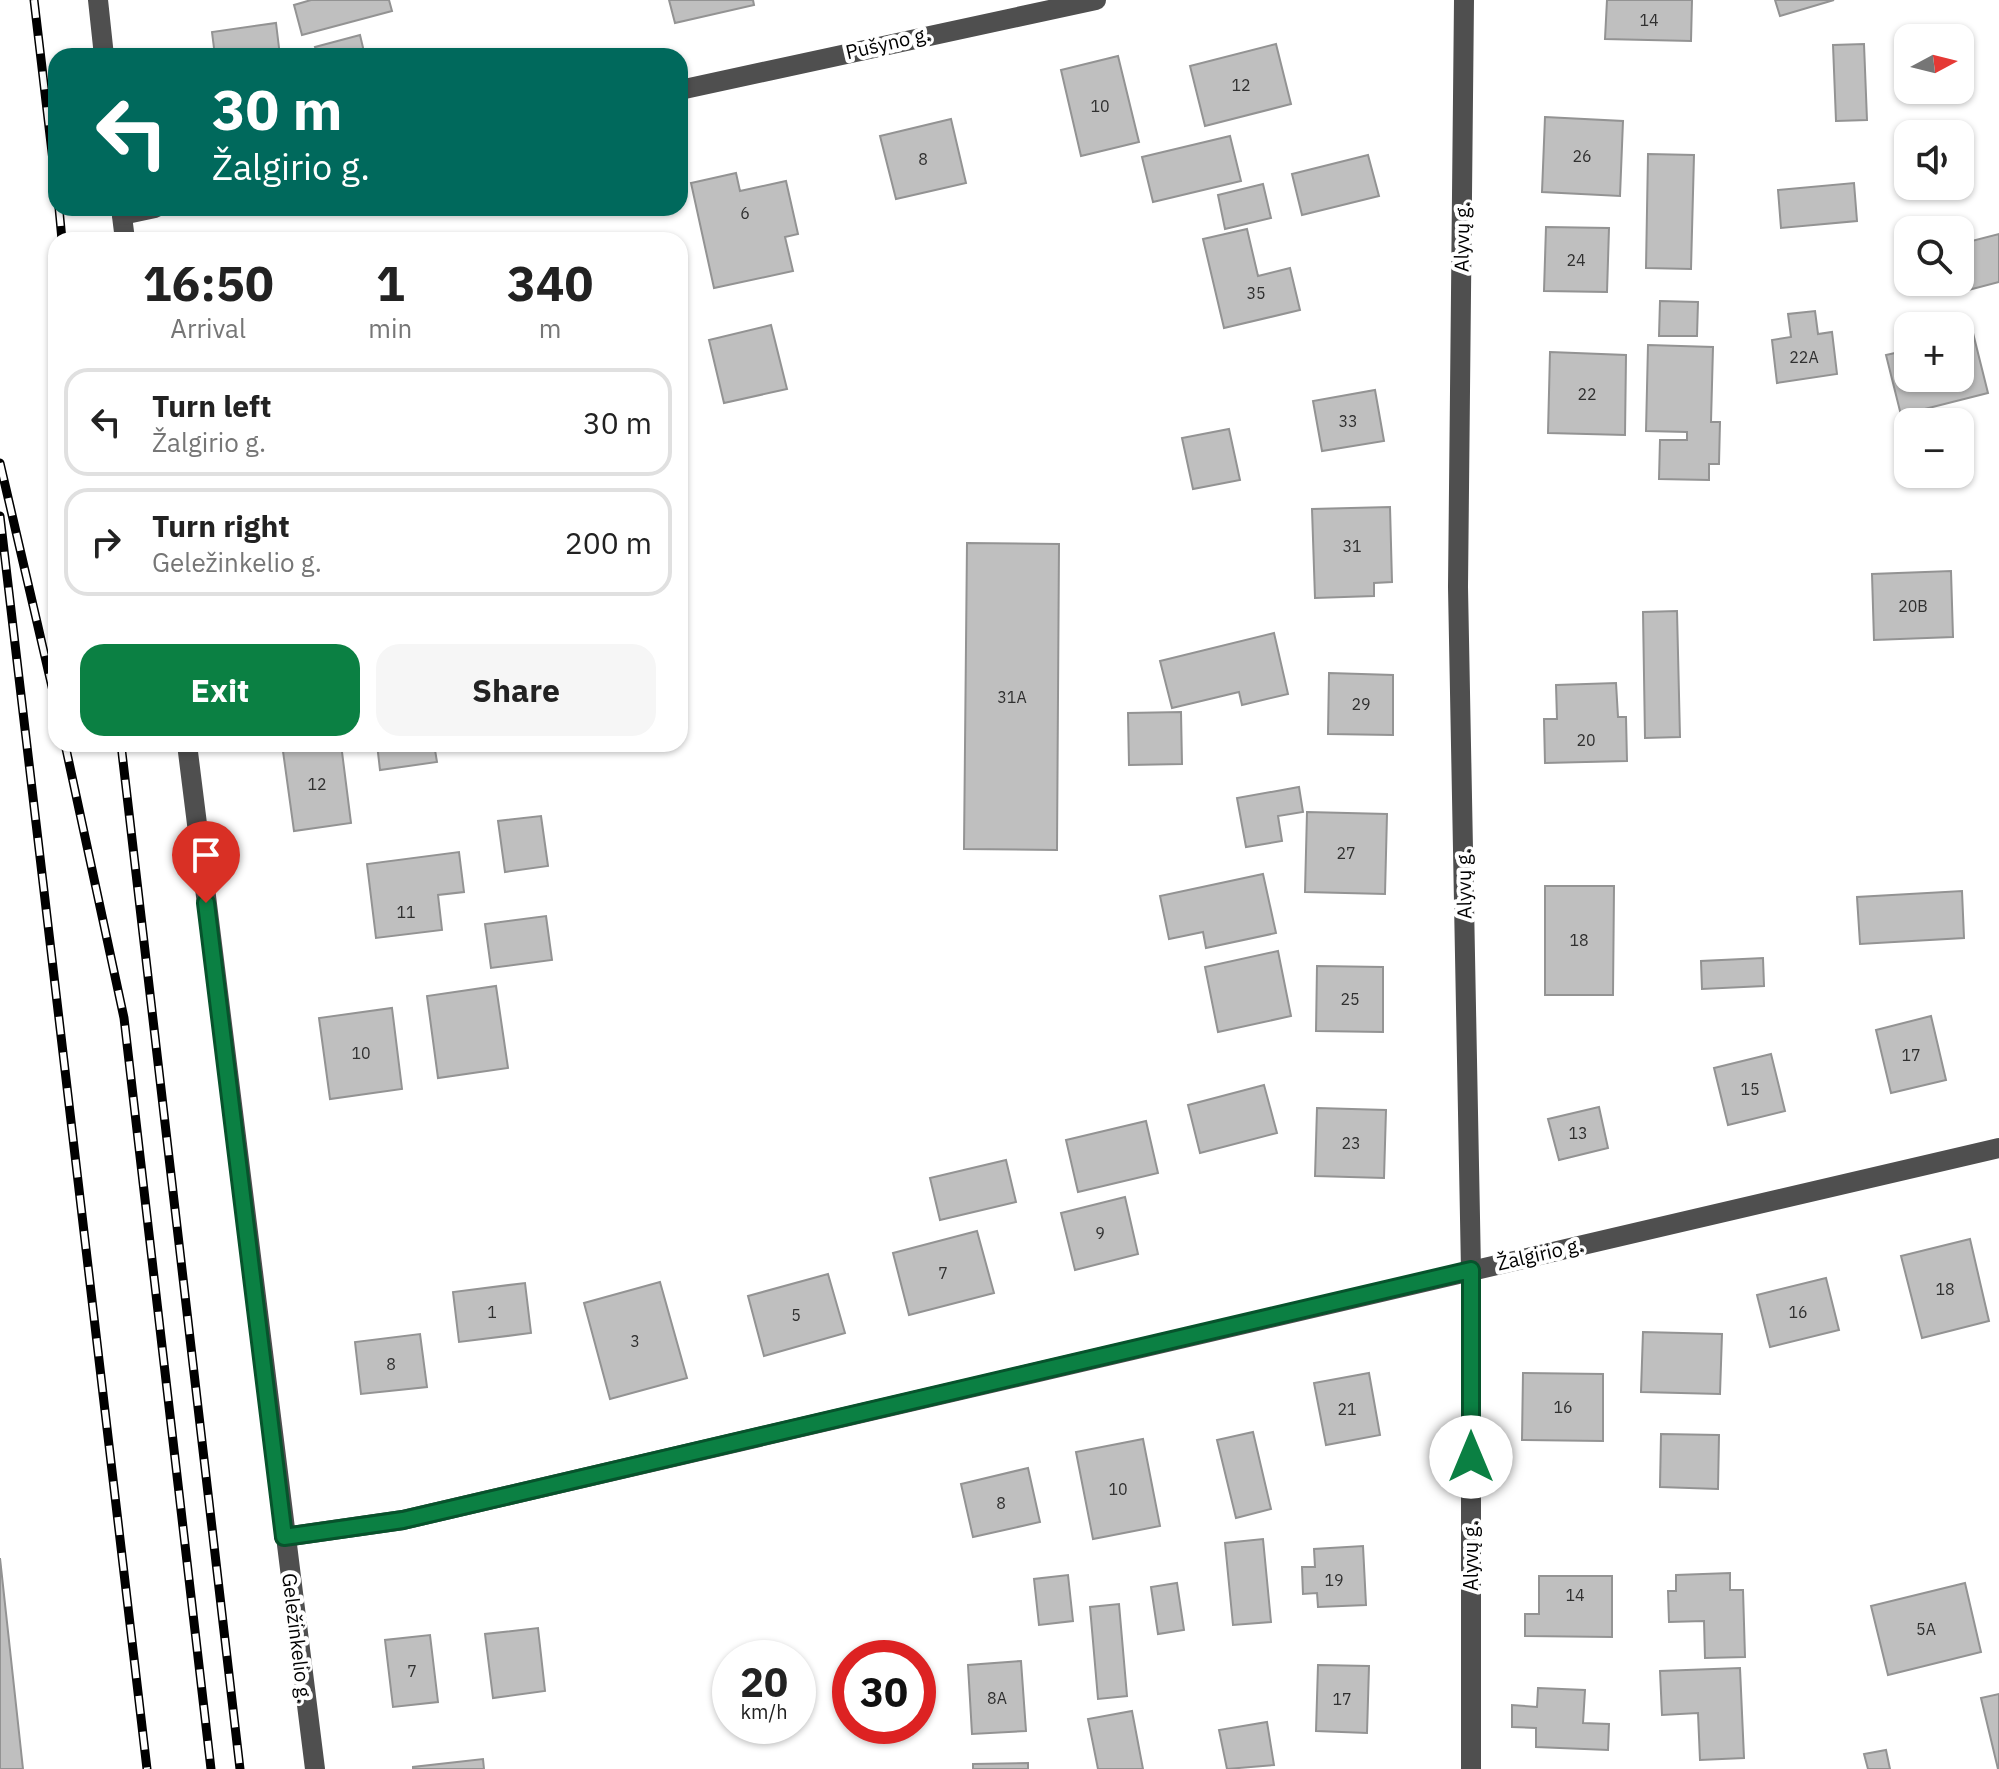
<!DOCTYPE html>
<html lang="en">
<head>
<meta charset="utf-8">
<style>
	:root { --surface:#fff; --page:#f6f6f6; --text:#222; --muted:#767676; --line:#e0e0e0; --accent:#0b8043 }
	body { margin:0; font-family:"IBM Plex Sans",sans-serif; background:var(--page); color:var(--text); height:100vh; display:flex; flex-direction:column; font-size:30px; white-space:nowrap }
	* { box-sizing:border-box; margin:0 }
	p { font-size:26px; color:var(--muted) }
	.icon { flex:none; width:44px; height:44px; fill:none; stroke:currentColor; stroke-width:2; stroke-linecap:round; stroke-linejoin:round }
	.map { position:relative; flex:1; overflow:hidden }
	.side { position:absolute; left:48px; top:232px; width:640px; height:520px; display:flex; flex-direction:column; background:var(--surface); border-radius:24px; box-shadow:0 2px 6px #0004 }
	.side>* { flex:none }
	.top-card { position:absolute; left:48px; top:48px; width:640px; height:168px; border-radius:24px; box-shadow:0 2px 6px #0004; background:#00695c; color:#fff; overflow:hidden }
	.needle { width:52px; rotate:83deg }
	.controls { position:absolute; left:1894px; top:24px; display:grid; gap:16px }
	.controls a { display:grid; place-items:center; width:80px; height:80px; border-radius:16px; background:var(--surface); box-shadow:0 2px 6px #0004; font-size:40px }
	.speed { position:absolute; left:712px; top:1640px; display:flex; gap:16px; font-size:40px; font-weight:700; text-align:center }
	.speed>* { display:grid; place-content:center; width:104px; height:104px; border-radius:50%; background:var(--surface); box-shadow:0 2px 6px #0004; line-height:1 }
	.speed small { font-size:20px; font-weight:400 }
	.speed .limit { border:12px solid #d22; background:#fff; color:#111 }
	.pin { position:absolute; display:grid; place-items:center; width:68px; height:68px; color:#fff; margin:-82px -34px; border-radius:50% 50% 50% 0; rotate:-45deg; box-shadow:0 0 8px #0007 }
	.pin .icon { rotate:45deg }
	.me { position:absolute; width:88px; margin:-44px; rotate:0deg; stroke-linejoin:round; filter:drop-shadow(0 0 6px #0008) }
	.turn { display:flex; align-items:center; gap:28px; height:168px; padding:0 32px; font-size:36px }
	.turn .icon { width:104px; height:104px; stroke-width:2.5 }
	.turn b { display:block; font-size:56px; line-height:68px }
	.eta { display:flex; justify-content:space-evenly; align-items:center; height:136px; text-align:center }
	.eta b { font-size:48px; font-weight:700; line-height:56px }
	.button { display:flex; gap:16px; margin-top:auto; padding:16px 32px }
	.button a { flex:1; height:92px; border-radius:24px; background:var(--accent); color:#fff; font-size:32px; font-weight:700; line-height:92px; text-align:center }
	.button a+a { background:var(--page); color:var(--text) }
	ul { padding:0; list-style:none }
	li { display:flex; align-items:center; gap:24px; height:108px; margin:0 16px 12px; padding:0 16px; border:4px solid var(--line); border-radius:24px }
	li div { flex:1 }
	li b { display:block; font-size:30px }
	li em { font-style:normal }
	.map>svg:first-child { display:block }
</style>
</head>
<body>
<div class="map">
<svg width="1999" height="1769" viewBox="0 0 1999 1769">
	<rect width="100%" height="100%" fill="#fff"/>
	<g fill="#bfbfbf" stroke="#939393" stroke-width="2">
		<polygon points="311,0 389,0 392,11 302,35 294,5"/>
		<polygon points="669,0 753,0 754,5 675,23"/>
		<polygon points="1607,0 1692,0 1691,41 1605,39"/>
		<polygon points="1775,0 1834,0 1780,16"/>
		<polygon points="276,23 280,56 215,56 212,32"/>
		<polygon points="360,35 365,56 318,56 315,47"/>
		<polygon points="1276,44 1291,104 1205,126 1190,66"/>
		<polygon points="1864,44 1867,120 1836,121 1833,45"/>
		<polygon points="1118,56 1139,142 1081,156 1061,70"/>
		<polygon points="1545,117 1623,121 1620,196 1542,192"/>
		<polygon points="951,119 966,183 896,199 880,136"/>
		<polygon points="1230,136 1241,181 1153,202 1142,157"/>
		<polygon points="1648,154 1694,155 1691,269 1646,268"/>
		<polygon points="1368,155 1379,196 1302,215 1292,174"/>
		<polygon points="736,173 740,191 786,181 798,234 785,237 793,271 714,288 691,183"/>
		<polygon points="1854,183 1857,221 1781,228 1778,190"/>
		<polygon points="1263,184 1271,218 1225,229 1218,195"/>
		<polygon points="1546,227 1609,228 1607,292 1544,291"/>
		<polygon points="1247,229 1258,276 1290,268 1300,310 1224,328 1203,239"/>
		<polygon points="1999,234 1999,282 1957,293 1954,282 1960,282 1960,244"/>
		<polygon points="1660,301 1698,302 1697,336 1659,336"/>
		<polygon points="1815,311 1818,334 1832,332 1837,374 1777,383 1772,340 1791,337 1788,314"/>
		<polygon points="771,325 787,389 724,403 709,340"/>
		<polygon points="1973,333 1988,393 1901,415 1886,355 1908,350 1908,378 1960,378 1960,337"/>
		<polygon points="1648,345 1713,347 1711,422 1720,422 1719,464 1709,464 1709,480 1659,479 1660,440 1687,440 1687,432 1646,431"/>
		<polygon points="1550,352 1626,355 1625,435 1548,433"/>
		<polygon points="1375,390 1384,441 1322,451 1313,401"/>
		<polygon points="1229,429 1240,480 1193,489 1182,438"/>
		<polygon points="1390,507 1392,582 1374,583 1374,596 1315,598 1312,509"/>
		<polygon points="967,543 1059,544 1057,850 964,849"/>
		<polygon points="1951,571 1953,637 1874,640 1872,574"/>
		<polygon points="1677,611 1680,737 1645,738 1643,612"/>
		<polygon points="1274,633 1288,694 1242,705 1239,692 1172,708 1160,661"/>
		<polygon points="1329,673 1393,675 1393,735 1328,734"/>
		<polygon points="1616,683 1618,717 1626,717 1627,761 1545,763 1544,719 1557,719 1556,685"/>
		<polygon points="1181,712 1182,764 1129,765 1128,713"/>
		<polygon points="282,744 341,744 351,823 294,831"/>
		<polygon points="377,744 434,744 437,762 380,770"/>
		<polygon points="1299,787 1303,812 1278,816 1282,841 1246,847 1237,798"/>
		<polygon points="1307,812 1387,814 1385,894 1305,892"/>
		<polygon points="541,816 548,866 505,872 498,821"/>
		<polygon points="459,852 464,892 438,895 442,930 376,938 367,864"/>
		<polygon points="1263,874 1276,933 1206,948 1203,932 1169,939 1160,896"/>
		<polygon points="1545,886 1614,886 1613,995 1545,995"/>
		<polygon points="1962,891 1964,938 1860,944 1857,897"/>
		<polygon points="546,916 552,960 491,968 485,924"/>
		<polygon points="1278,951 1291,1016 1218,1032 1205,967"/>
		<polygon points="1763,958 1764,986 1702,989 1701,961"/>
		<polygon points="1317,966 1383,967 1383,1032 1316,1031"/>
		<polygon points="496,986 508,1068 438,1078 427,996"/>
		<polygon points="392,1008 402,1089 330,1099 319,1018"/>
		<polygon points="1931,1016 1946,1080 1891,1093 1876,1030"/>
		<polygon points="1771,1054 1785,1111 1728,1125 1714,1068"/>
		<polygon points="1264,1085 1277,1133 1200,1153 1188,1105"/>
		<polygon points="1599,1107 1608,1148 1559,1160 1548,1119"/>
		<polygon points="1317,1108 1386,1110 1384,1178 1315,1176"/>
		<polygon points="1146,1121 1158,1173 1078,1192 1066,1140"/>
		<polygon points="1006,1160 1016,1202 940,1220 930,1178"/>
		<polygon points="1125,1197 1138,1254 1075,1270 1061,1213"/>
		<polygon points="977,1231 994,1293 909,1315 893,1253"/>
		<polygon points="1970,1239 1989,1321 1922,1338 1901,1256"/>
		<polygon points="828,1274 845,1333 764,1356 748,1296"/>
		<polygon points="1826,1278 1839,1330 1770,1347 1757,1295"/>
		<polygon points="660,1282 687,1378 610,1399 584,1303"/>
		<polygon points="525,1283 531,1333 459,1342 453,1292"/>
		<polygon points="1643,1332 1722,1334 1720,1394 1641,1392"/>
		<polygon points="420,1334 427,1387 361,1394 355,1342"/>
		<polygon points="1369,1373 1380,1435 1326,1445 1314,1383"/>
		<polygon points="1523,1373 1603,1374 1603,1441 1522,1440"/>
		<polygon points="1253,1432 1271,1509 1236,1518 1217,1440"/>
		<polygon points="1661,1434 1719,1435 1718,1489 1660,1487"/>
		<polygon points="1143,1439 1160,1526 1093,1539 1076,1452"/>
		<polygon points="1028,1468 1040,1522 973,1537 961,1484"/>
		<polygon points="1263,1539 1271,1622 1233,1625 1225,1543"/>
		<polygon points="1363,1546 1366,1605 1318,1607 1317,1593 1303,1594 1302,1567 1315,1567 1314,1549"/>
		<polygon points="0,1558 23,1769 0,1769"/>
		<polygon points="1730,1573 1730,1590 1743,1590 1745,1657 1705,1658 1704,1621 1669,1622 1668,1591 1676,1591 1676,1575"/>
		<polygon points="1068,1575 1073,1621 1039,1625 1034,1579"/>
		<polygon points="1539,1576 1612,1576 1612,1637 1525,1636 1525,1614 1539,1614"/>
		<polygon points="1177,1583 1184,1630 1158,1634 1151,1587"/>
		<polygon points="1965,1583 1981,1652 1888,1675 1871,1606"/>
		<polygon points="1119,1604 1127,1696 1098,1699 1090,1607"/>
		<polygon points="538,1628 545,1691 493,1698 485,1634"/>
		<polygon points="430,1635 438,1702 393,1707 385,1640"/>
		<polygon points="1021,1661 1026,1731 972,1734 968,1665"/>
		<polygon points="1318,1665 1369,1666 1367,1733 1316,1731"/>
		<polygon points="1740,1668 1744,1758 1700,1760 1698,1713 1662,1715 1660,1671"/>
		<polygon points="1538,1688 1585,1690 1583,1723 1609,1724 1608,1750 1536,1747 1536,1728 1512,1727 1512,1705 1537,1707"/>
		<polygon points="1999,1694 1999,1769 1998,1769 1981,1698"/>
		<polygon points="1132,1711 1143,1769 1098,1769 1088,1719"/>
		<polygon points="1267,1722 1274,1765 1227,1769 1219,1730"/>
		<polygon points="1886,1750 1890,1769 1868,1769 1864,1754"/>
		<polygon points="483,1759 484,1769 413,1769 413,1767"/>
		<polygon points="1028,1763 1028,1769 973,1769 973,1764"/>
	</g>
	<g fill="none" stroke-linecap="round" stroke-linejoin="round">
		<g stroke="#4f4f4f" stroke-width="20">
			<polyline points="98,0 104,56"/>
			<polyline points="1464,0 1458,587 1471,1270 1471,1769"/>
			<polyline points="680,90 1096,0"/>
			<polyline points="121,208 125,240"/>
			<polyline points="122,215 155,208"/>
			<polyline points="187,744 315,1769"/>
			<polyline points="284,1537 403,1520 1999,1148"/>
		</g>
		<g stroke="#000" stroke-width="9">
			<g id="rail">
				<polyline points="34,0 56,186"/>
				<polyline points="59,208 62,240"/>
				<polyline points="0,463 56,704"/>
				<polyline points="0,516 147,1769"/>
				<polyline points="65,744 124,1018 211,1769"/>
				<polyline points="121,744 240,1769"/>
			</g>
		</g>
		<use href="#rail" stroke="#fff" stroke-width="6" stroke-dasharray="18" stroke-linecap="butt"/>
	</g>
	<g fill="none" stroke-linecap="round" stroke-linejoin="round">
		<g stroke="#07532c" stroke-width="20">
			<polyline id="route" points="206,903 284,1537 403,1520 1471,1270 1471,1457"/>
		</g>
		<use href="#route" stroke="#0b8043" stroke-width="14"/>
	</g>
	<g text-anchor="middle" stroke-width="8" stroke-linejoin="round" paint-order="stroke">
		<g font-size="16" fill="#303030">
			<text x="1649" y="26">14</text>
			<text x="1241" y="91">12</text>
			<text x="1100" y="112">10</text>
			<text x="1582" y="162">26</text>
			<text x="923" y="165">8</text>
			<text x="745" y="219">6</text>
			<text x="1576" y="266">24</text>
			<text x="1256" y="299">35</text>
			<text x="1804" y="363">22A</text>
			<text x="1587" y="400">22</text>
			<text x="1348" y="427">33</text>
			<text x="1352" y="552">31</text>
			<text x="1913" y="612">20B</text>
			<text x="1012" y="703">31A</text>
			<text x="1361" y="710">29</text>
			<text x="1586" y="746">20</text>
			<text x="317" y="790">12</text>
			<text x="1346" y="859">27</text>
			<text x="406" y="918">11</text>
			<text x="1579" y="946">18</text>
			<text x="1350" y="1005">25</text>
			<text x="361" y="1059">10</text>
			<text x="1911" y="1061">17</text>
			<text x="1750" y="1095">15</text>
			<text x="1578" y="1139">13</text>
			<text x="1351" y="1149">23</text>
			<text x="1100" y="1239">9</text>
			<text x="943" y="1279">7</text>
			<text x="1945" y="1295">18</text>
			<text x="492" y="1318">1</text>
			<text x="1798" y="1318">16</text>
			<text x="796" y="1321">5</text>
			<text x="635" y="1347">3</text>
			<text x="391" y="1370">8</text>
			<text x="1563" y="1413">16</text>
			<text x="1347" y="1415">21</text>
			<text x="1118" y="1495">10</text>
			<text x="1001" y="1509">8</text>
			<text x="1334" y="1586">19</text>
			<text x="1575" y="1601">14</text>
			<text x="1926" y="1635">5A</text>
			<text x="412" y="1677">7</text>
			<text x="997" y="1704">8A</text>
			<text x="1342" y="1705">17</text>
		</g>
		<g font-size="20" fill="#000" stroke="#fff">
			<text transform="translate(888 43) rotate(-13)" y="7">Pušyno g.</text>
			<text transform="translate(1462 237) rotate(-89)" y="7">Alyvų g.</text>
			<text transform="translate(1464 884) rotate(-91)" y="7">Alyvų g.</text>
			<text transform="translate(1540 1254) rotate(-13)" y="7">Žalgirio g.</text>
			<text transform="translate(1471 1556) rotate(-90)" y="7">Alyvų g.</text>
			<text transform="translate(297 1638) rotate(83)" y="7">Geležinkelio g.</text>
		</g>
	</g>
</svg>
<div class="controls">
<a><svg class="needle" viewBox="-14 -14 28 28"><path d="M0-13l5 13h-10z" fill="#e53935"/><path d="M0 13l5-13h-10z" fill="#767676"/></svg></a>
<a><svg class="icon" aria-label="sound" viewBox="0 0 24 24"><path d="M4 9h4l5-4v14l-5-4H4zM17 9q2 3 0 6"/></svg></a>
<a><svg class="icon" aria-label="search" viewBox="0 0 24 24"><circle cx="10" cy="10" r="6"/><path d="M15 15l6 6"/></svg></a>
<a>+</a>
<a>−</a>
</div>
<div class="speed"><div>20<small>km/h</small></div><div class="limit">30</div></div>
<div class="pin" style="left:206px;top:903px;background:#d93025"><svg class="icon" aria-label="arrive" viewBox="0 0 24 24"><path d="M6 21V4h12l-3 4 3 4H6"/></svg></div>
<svg class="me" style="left:1471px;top:1457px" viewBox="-20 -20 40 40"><circle r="19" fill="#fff"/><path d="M0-13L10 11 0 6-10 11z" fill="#0b8043"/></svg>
<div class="top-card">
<div class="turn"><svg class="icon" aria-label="left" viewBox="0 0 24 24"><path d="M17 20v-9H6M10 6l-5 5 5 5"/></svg><div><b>30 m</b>Žalgirio g.</div></div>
</div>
<section class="side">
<div class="eta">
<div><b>16:50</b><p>Arrival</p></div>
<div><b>1</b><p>min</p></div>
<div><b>340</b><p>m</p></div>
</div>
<ul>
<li><svg class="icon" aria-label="left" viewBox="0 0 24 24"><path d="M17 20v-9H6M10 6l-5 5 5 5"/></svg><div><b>Turn left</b><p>Žalgirio g.</p></div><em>30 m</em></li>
<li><svg class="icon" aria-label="right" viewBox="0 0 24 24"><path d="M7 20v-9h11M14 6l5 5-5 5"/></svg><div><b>Turn right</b><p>Geležinkelio g.</p></div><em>200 m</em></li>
</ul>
<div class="button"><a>Exit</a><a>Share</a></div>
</section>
</div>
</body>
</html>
